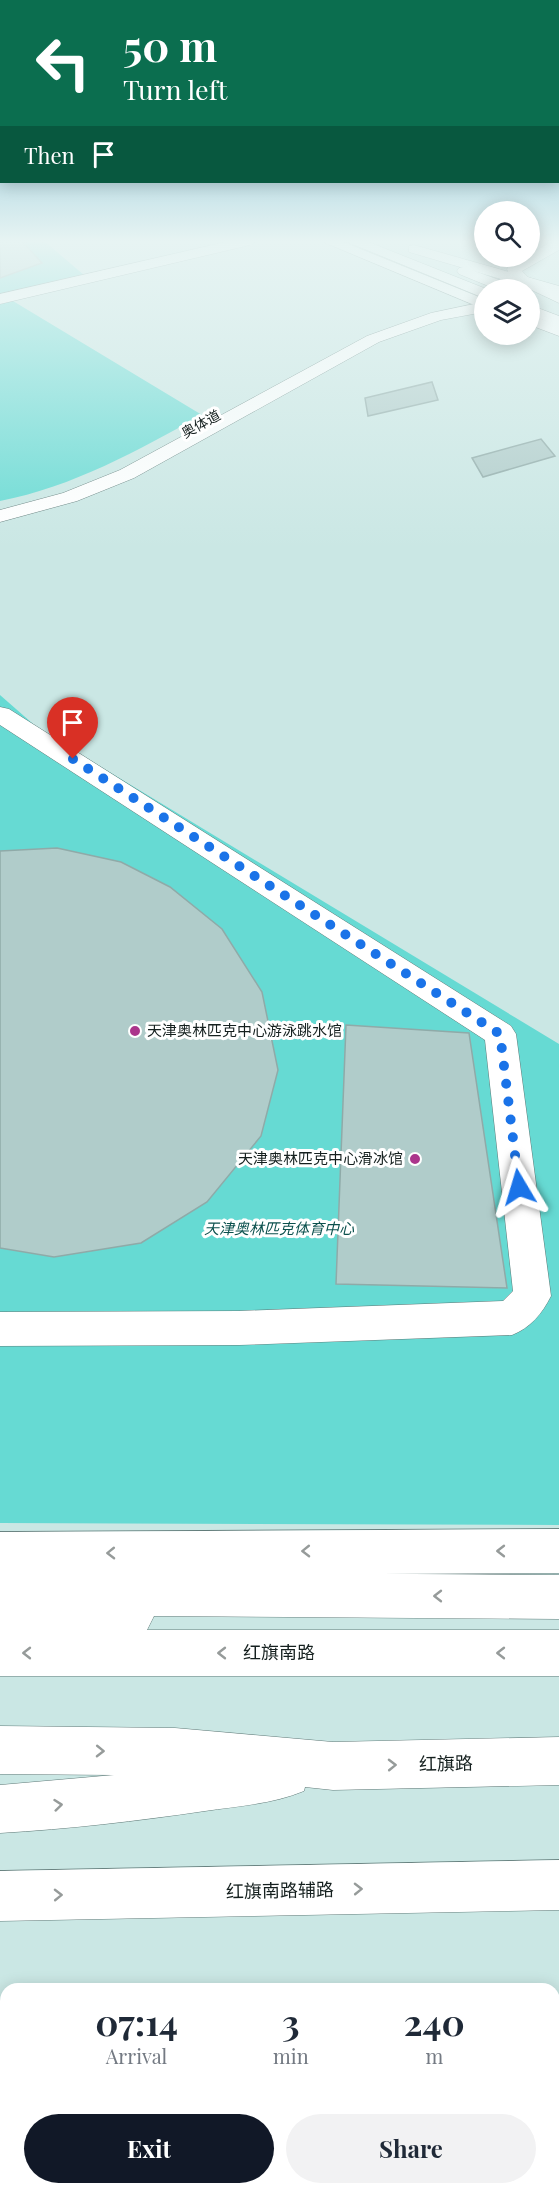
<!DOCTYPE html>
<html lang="en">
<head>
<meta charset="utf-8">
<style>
	:root { --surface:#fff; --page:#f2f2f3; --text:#1f2937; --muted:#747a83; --accent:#111827 }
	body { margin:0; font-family:"Playfair Display","Noto Sans SC",serif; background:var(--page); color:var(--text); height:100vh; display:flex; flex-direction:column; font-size:22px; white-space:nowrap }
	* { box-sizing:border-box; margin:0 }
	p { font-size:20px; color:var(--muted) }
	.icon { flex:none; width:33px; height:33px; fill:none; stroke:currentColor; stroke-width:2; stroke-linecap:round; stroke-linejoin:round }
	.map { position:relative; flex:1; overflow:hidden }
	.details { position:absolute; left:0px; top:1983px; width:560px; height:212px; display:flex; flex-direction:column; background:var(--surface); border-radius:18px 18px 0 0; box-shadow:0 3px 15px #0003 }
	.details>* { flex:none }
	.banner { position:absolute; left:0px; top:0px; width:560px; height:183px; box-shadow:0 3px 15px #0003; background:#0b6e4f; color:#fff; overflow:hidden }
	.fabs { position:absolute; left:474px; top:201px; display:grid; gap:12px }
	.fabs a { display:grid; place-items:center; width:66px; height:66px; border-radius:50%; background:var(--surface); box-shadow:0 3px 15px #0003; font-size:30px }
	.pin { position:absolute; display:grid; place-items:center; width:51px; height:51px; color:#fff; margin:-62px -26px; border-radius:50% 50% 50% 0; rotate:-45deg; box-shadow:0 0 6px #0007 }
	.pin .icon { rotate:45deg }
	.me { position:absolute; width:66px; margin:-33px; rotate:353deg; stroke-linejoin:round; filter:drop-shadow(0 0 4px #0008) }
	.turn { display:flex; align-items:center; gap:21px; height:126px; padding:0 24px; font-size:27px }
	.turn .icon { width:78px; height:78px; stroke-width:2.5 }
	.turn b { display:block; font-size:42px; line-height:51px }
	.then { display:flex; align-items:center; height:57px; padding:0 24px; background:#0003; gap:12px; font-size:22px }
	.eta { display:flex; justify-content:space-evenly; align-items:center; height:102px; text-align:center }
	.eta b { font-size:36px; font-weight:700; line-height:42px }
	.action { display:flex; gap:12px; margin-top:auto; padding:12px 24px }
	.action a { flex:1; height:69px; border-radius:36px; background:var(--accent); color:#fff; font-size:24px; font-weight:700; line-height:69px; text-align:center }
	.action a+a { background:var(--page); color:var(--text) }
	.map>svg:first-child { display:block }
</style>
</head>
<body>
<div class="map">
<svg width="559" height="2194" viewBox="0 0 559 2194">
	<rect width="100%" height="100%" fill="#cae7e4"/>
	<g fill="#66dad3">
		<path d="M0,241H44L84,275L3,295L202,415C138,450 73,487 0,501Z"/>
		<polygon points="0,695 40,730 559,1044 559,1525 0,1523"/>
	</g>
	<g fill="#b0ccca" stroke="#8faaa8" stroke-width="1.5">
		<polygon points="0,241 22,241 42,263 0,278"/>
		<polygon points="432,382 438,400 368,416 365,398"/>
		<polygon points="541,439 555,456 483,477 472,458"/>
		<polygon points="57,848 121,862 170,887 222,929 262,992 278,1070 261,1136 207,1202 141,1243 54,1257 0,1248 0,851"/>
		<polygon points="346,1025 469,1033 507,1288 336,1284"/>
	</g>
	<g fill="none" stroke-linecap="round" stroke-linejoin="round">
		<g stroke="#617b79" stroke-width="1">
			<g id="minor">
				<polygon points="230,241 257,241 250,245 0,304 0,294"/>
				<path d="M553,241H559V250L522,271L533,282L531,285C519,288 511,280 507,269L509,266Z"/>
				<polygon points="484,302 484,312 441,320 379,342 134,478 77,501 0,522 0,510 63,493 120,470 367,336 431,313"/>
				<path d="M0,707L9,709L511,1026L516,1034L551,1296C542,1314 530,1328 512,1335L239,1345L0,1346V1312L239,1311L503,1301L513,1291L485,1040L0,725Z"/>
			</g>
		</g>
		<g stroke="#617b79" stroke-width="1">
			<g id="major">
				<polygon points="321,241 341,241 484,299 484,309"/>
				<polygon points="414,245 559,286 559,296 409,252 409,246"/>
				<polygon points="530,315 559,325 559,336 530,325"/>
				<polygon points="559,1529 559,1573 0,1576 0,1532"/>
				<polygon points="559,1860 559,1910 0,1921 0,1871"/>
			</g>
		</g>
		<g stroke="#617b79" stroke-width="1">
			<g id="highway">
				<polygon points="345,241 366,241 489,290 484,290 484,297 479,296"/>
				<polygon points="464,267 518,287 520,290 498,290 459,274 457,271 459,268"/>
				<polygon points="526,278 559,292 559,303 521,285 519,282 521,279"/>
				<polygon points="530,305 559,316 559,326 530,315"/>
				<polygon points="0,1571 559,1575 559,1619 154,1616 147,1630 559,1630 559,1676 0,1676"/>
				<path d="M0,1726L175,1728L333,1742L559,1737V1785L333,1790L305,1787L304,1791C273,1804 238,1806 205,1811C137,1821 69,1829 0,1833V1785L114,1775L0,1774Z"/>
			</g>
		</g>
		<use href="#minor" fill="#fff" fill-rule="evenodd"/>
		<use href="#major" fill="#fff" fill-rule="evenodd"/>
		<use href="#highway" fill="#fff" fill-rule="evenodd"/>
	</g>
	<defs><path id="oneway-chevron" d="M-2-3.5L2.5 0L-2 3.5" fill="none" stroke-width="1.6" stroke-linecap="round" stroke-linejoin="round" transform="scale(1.5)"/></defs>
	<g stroke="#969b9a">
		<use href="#oneway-chevron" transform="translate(306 1551) rotate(179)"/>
		<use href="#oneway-chevron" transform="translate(501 1551) rotate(-180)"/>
		<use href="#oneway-chevron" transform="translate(111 1553) rotate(179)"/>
		<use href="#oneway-chevron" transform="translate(438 1596) rotate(-180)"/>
		<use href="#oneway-chevron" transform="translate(27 1653) rotate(180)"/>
		<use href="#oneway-chevron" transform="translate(222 1653) rotate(180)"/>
		<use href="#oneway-chevron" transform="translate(501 1653) rotate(180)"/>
		<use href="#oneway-chevron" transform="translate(100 1751) rotate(1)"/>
		<use href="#oneway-chevron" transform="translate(392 1765) rotate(-1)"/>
		<use href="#oneway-chevron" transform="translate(58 1805) rotate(-6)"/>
		<use href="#oneway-chevron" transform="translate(358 1889) rotate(-1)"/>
		<use href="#oneway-chevron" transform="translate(58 1895) rotate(-1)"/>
	</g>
	<linearGradient id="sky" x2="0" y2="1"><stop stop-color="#57aac7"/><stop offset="0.44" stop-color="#e7f4f3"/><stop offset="1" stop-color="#e7f4f3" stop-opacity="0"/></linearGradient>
	<rect width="559" height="549" fill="url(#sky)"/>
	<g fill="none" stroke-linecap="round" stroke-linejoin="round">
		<polyline stroke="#1a73e8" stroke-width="10" stroke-dasharray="0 18" points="73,759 500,1034 519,1187"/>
	</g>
	<g fill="#ab358c" stroke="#fff" stroke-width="2">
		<circle cx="135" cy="1031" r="6"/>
		<circle cx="415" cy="1159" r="6"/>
	</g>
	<g text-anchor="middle" stroke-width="6" stroke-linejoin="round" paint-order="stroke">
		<g font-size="14" fill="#15201f" stroke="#fff">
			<text transform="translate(201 424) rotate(-29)" y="5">奥体道</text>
		</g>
		<g font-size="15" fill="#15201f" stroke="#fff" text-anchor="start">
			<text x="147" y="1036">天津奥林匹克中心游泳跳水馆</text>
			<text x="403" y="1164" text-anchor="end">天津奥林匹克中心滑冰馆</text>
		</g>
		<g font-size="15" font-style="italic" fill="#0b504d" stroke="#fff">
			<text x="279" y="1234">天津奥林匹克体育中心</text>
		</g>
		<g font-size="18" fill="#15201f" stroke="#fff">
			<text x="279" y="1659">红旗南路</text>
			<text transform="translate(446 1764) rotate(-1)" y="6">红旗路</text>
			<text transform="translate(280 1891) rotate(-1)" y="6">红旗南路辅路</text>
		</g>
	</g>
</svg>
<div class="fabs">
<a><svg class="icon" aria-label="search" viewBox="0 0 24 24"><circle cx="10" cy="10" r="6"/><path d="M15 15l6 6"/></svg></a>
<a><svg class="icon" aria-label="layers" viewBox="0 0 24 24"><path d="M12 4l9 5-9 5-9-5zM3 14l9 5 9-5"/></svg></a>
</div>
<div class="pin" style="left:73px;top:759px;background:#d93025"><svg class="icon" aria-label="arrive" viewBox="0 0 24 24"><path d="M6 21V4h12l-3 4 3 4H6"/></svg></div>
<svg class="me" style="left:519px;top:1187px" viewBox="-20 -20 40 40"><path d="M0-17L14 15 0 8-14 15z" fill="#1a73e8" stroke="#fff" stroke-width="4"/></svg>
<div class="banner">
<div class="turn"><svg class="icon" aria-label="left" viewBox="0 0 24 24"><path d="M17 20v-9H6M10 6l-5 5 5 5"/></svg><div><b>50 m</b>Turn left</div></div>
<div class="then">Then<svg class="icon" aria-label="arrive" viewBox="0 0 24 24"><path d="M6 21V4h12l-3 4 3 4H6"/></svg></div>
</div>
<section class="details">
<div class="eta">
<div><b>07:14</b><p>Arrival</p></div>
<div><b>3</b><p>min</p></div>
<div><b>240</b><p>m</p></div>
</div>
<div class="action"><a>Exit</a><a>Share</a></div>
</section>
</div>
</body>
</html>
